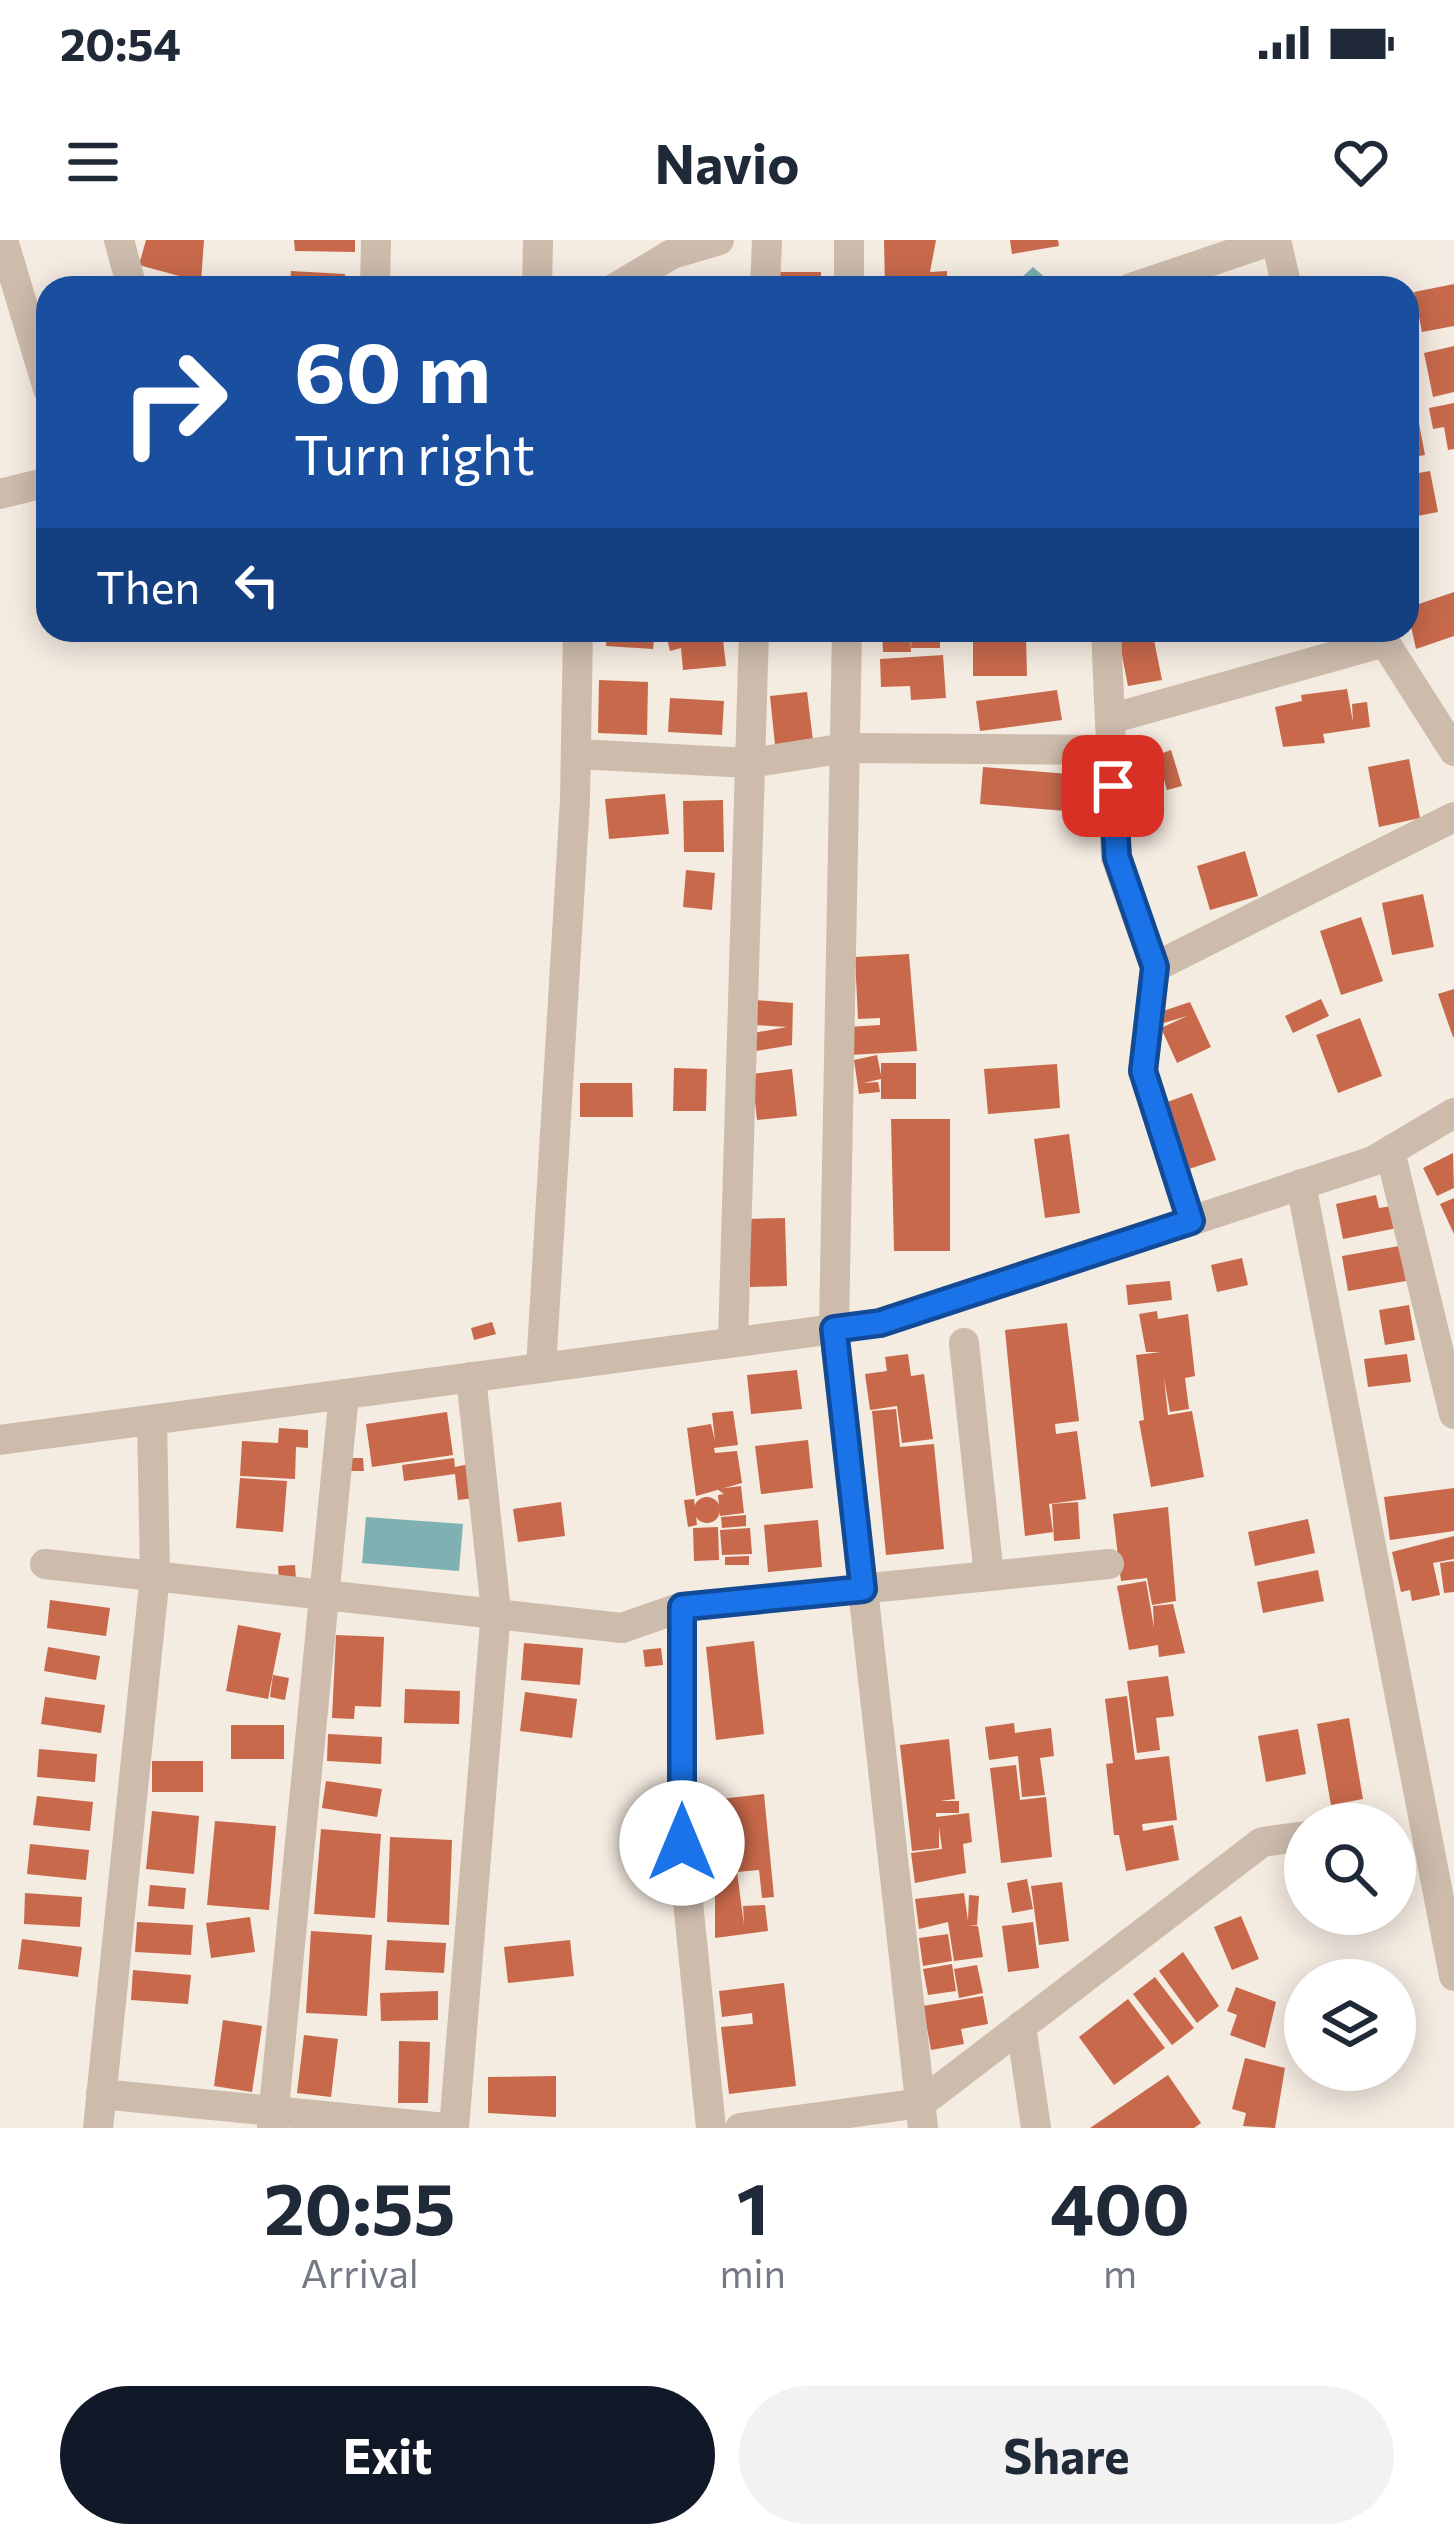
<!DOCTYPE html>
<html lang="en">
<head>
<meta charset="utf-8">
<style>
	:root { --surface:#fff; --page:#f2f2f3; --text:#1f2937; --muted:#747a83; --accent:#111827 }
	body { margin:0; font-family:Commissioner,sans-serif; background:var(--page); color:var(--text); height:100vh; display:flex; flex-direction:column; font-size:45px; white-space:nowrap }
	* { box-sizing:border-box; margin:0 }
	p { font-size:39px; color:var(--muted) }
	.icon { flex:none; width:66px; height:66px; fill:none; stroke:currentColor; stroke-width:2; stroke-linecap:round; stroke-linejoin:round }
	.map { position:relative; height:1888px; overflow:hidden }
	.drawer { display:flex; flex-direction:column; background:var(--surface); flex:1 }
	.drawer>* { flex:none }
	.top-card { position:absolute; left:36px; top:36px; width:1383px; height:366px; border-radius:36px; box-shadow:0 6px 30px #0003; background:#1a4fa0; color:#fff; overflow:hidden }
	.tools { position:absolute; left:1284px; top:1563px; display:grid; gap:24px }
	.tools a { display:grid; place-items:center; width:132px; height:132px; border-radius:50%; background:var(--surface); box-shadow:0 6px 30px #0003; font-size:60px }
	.pin { position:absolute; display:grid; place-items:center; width:102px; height:102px; color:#fff; margin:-51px; border-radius:24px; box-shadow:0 6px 18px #0006 }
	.me { position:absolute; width:132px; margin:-66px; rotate:0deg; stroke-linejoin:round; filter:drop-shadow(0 0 9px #0008) }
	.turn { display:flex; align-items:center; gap:42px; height:252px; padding:0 60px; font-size:54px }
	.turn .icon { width:156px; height:156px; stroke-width:2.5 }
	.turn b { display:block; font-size:84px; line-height:102px }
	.then { display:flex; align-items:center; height:114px; padding:0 60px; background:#0003; gap:24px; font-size:45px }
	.eta { display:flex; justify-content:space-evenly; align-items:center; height:204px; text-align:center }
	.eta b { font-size:72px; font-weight:700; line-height:84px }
	.cta { display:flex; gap:24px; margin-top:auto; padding:24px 60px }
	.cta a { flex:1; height:138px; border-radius:72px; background:var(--accent); color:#fff; font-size:48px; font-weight:700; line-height:138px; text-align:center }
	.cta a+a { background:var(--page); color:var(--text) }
	.status { display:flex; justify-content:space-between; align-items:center; height:84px; padding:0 60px; background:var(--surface); direction:ltr }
	.status svg { height:33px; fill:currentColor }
	header { display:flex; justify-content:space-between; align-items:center; height:156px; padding:0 60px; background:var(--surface); font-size:54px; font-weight:700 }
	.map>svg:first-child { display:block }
</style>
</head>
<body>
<div class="status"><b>20:54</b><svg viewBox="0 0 49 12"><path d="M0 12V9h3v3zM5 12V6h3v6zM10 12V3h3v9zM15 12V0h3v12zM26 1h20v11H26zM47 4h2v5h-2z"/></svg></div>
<header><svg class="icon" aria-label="menu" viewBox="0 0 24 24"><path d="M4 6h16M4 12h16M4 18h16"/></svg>Navio<svg class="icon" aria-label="heart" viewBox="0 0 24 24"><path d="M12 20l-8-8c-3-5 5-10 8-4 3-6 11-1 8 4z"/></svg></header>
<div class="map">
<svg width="1454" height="1888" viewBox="0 0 1454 1888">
	<rect width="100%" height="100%" fill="#f4ebe1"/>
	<g fill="#7fb0b2">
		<polygon points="1033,27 1047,39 1044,48 1005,48 1008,39 1019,40"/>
		<polygon points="366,1277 463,1284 459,1331 362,1323"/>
	</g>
	<g fill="#c8694b">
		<polygon points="146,0 204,0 201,42 139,25"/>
		<polygon points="294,0 355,0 355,12 295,11"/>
		<polygon points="884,0 936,0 930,32 947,31 947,48 885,48"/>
		<polygon points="1010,0 1058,0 1059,6 1012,14"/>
		<polygon points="291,31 345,34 344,48 290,48"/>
		<rect x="780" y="32" width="41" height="16"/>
		<polygon points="1454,44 1454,86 1422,92 1414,52"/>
		<polygon points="1454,106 1454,152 1433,157 1424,113"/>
		<polygon points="1454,163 1454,209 1448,210 1444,187 1433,189 1429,168"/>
		<polygon points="1418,178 1425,215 1407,218 1407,180"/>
		<polygon points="1430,231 1438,272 1407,278 1407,235"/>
		<polygon points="1454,352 1454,396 1416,409 1407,368"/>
		<polygon points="607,390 655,390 653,409 606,406"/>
		<polygon points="882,390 910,390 911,412 883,412"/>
		<polygon points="912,390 940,390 940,408 911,408"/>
		<polygon points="1117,390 1152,390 1162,440 1128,446"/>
		<polygon points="679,391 722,391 726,426 683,430 681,408 670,411 666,394"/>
		<polygon points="973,395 1026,395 1027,436 973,436"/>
		<polygon points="943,415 946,458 911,460 910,446 881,447 880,419"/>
		<polygon points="599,440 648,442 647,495 598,493"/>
		<polygon points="1347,449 1353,482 1352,464 1367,462 1370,487 1323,494 1325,503 1283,507 1275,467 1302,461 1301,455"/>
		<polygon points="1057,450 1062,480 980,491 976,461"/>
		<polygon points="807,452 813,501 775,505 770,456"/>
		<polygon points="670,458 724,461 722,495 668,492"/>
		<polygon points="1171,510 1182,546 1167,550 1157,515"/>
		<polygon points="1409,519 1420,578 1379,587 1368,527"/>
		<polygon points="983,527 1069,534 1066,571 980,564"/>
		<polygon points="665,554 669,594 609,599 605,559"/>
		<polygon points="723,560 724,612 684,612 683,561"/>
		<polygon points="1245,611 1258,656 1210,670 1197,626"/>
		<polygon points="686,630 715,633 712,670 683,667"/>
		<polygon points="1423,654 1434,707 1392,715 1382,663"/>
		<polygon points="1361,677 1383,741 1341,755 1320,691"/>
		<polygon points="909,714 917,811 850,815 848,787 880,785 880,778 858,779 855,717"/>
		<polygon points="1454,749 1454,797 1453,797 1438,754"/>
		<polygon points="1321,759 1329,776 1293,793 1285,776"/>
		<polygon points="756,760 793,763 792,805 756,811 753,793 787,787 754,785"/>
		<polygon points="1190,762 1211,807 1177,823 1161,788 1187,776 1164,783 1160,772"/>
		<polygon points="1360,778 1382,836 1338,853 1316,795"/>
		<polygon points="877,815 881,835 881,823 916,823 916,859 881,859 881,839 863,843 878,842 880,852 859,854 854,820"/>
		<polygon points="1057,824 1060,868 988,874 984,829"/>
		<polygon points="674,828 707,829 706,871 673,871"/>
		<polygon points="792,829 797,876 757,880 752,834"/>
		<polygon points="580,843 632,843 633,877 580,877"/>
		<polygon points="1192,853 1216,920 1183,931 1159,865"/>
		<polygon points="891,879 950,879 950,1011 894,1011"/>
		<polygon points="1069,894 1080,973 1045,978 1034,899"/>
		<polygon points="1453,913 1454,948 1437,956 1423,928"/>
		<polygon points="1376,955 1379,968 1392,966 1397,988 1343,999 1336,964"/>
		<polygon points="1454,958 1454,994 1440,964"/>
		<polygon points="785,978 787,1046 750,1047 747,979"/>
		<polygon points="1399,1006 1406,1041 1348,1051 1342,1016"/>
		<polygon points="1242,1018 1248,1045 1217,1052 1211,1025"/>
		<polygon points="1170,1041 1172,1060 1128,1065 1126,1045"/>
		<polygon points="1409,1065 1415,1100 1385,1105 1379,1070"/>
		<polygon points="1157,1071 1158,1079 1188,1074 1195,1136 1185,1138 1189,1169 1170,1172 1164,1138 1168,1175 1192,1171 1204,1237 1151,1247 1139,1181 1144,1180 1136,1115 1161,1112 1146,1112 1139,1074"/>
		<polygon points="492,1082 496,1094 474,1100 471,1088"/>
		<polygon points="1067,1083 1079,1181 1055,1184 1056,1194 1077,1191 1086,1259 1049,1264 1053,1292 1025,1296 1005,1090"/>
		<polygon points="908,1114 911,1136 924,1134 933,1199 902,1203 897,1166 870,1170 865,1134 887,1131 885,1117"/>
		<polygon points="1407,1114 1411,1142 1368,1147 1364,1119"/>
		<polygon points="797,1130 802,1169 751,1174 747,1135"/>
		<polygon points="896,1169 900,1207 934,1204 944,1309 886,1315 872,1171"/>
		<polygon points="733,1171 738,1205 714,1208 715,1213 737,1211 742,1243 696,1256 687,1188 711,1184 715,1201 712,1173"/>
		<polygon points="447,1172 453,1215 372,1227 366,1184"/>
		<polygon points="279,1188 308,1190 308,1208 296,1207 295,1239 240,1236 242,1201 278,1203"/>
		<polygon points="808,1200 813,1248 761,1254 755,1206"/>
		<polygon points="349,1218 363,1218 364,1231 350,1231"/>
		<polygon points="454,1218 455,1227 469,1224 474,1258 458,1260 455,1234 404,1241 402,1225"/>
		<polygon points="240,1238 287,1241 283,1292 236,1288"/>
		<polygon points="741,1246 744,1273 720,1276 718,1255 724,1254 717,1249"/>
		<polygon points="1454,1248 1454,1291 1390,1300 1384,1257"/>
		<circle cx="707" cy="1270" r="13"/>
		<polygon points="694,1259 697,1285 688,1287 684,1260"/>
		<polygon points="561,1262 565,1296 518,1302 513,1269"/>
		<polygon points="1078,1262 1080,1299 1054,1301 1052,1264"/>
		<polygon points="1168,1267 1176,1361 1152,1365 1147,1338 1121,1341 1113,1274"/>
		<polygon points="746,1275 746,1286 722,1288 721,1277"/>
		<polygon points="1308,1279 1315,1313 1255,1326 1248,1292"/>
		<polygon points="818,1280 822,1327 768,1332 764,1285"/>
		<polygon points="718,1287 719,1320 694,1321 693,1288"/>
		<polygon points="750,1288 752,1314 722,1315 720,1290"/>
		<polygon points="1454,1296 1454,1319 1433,1323 1440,1355 1412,1361 1410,1350 1401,1352 1392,1312"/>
		<polygon points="749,1316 749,1325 725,1325 725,1317"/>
		<polygon points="1454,1321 1454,1352 1444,1353 1440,1323"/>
		<polygon points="295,1325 296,1340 279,1341 278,1326"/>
		<polygon points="1318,1330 1324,1361 1263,1373 1257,1342"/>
		<polygon points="1146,1341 1154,1388 1153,1366 1173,1364 1185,1413 1159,1417 1158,1405 1129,1410 1117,1346"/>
		<polygon points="50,1360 110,1368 106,1396 47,1388"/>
		<polygon points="238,1385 281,1393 268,1459 226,1451"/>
		<polygon points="336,1395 384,1397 381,1467 355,1466 354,1479 332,1478"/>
		<polygon points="754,1401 764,1494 716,1500 706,1407"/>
		<polygon points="524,1403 583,1408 580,1445 521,1440"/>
		<polygon points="48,1407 100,1416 96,1440 44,1431"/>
		<polygon points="661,1408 663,1425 645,1427 643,1410"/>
		<polygon points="273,1435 289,1438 285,1460 270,1457"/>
		<polygon points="1168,1436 1174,1476 1156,1478 1160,1510 1137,1513 1127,1441"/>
		<polygon points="405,1449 460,1451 459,1484 404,1483"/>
		<polygon points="525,1452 577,1459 572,1498 520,1491"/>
		<polygon points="1127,1456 1135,1520 1169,1516 1177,1580 1142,1584 1143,1591 1173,1585 1179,1620 1126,1631 1119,1595 1114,1595 1106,1524 1113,1523 1105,1459"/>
		<polygon points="45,1457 105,1465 101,1493 41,1484"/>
		<polygon points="1349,1478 1363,1559 1331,1565 1317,1484"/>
		<polygon points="1014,1483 1015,1493 1051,1488 1054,1516 1040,1518 1045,1555 1022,1557 1018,1516 989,1520 985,1487"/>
		<rect x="231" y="1485" width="53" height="34"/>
		<polygon points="1298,1489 1306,1534 1266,1542 1258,1496"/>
		<polygon points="328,1494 382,1497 381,1524 327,1521"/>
		<polygon points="949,1499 955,1559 940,1561 959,1561 959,1573 936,1573 936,1577 969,1573 972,1602 963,1604 966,1633 915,1643 911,1613 942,1609 939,1587 939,1608 912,1611 900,1505"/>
		<polygon points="39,1509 97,1514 95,1542 37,1537"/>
		<rect x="152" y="1521" width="51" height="31"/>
		<polygon points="1016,1525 1020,1560 1046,1557 1052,1617 1001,1623 990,1528"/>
		<polygon points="326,1541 382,1549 377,1577 322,1568"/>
		<polygon points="764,1554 774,1657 762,1658 759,1630 737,1632 744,1685 743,1666 765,1665 768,1691 715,1698 715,1636 729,1634 710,1634 703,1561"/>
		<polygon points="37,1556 93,1562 90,1591 33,1585"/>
		<polygon points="152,1571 199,1576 194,1634 146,1629"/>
		<polygon points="215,1581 276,1586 269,1670 207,1665"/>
		<polygon points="321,1589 381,1594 375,1678 314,1674"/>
		<polygon points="390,1597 452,1600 449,1685 387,1682"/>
		<polygon points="30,1604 89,1610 86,1640 27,1634"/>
		<polygon points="1027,1639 1033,1669 1012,1673 1007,1643"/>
		<polygon points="1062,1642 1069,1701 1039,1705 1031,1646"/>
		<polygon points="150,1645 186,1648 184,1669 148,1666"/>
		<polygon points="25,1653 82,1657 80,1687 24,1684"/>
		<polygon points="964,1653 968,1681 969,1655 979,1656 977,1685 968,1685 978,1686 983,1717 954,1721 948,1682 919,1689 915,1659"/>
		<polygon points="1241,1676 1259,1719 1232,1730 1214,1687"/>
		<polygon points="250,1677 255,1712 211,1718 206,1683"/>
		<polygon points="137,1682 193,1685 191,1715 135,1712"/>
		<polygon points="1033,1682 1039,1728 1008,1732 1002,1686"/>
		<polygon points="311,1691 372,1695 367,1776 306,1773"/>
		<polygon points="948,1694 952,1721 923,1726 919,1698"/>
		<polygon points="22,1699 82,1707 78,1737 18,1729"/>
		<polygon points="387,1700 446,1703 444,1733 385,1730"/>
		<polygon points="570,1700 574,1736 508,1743 504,1707"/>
		<polygon points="1183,1712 1219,1766 1197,1783 1159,1731"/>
		<polygon points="952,1724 956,1751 928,1755 923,1729"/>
		<polygon points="977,1725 983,1753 959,1758 954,1729"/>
		<polygon points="133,1730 191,1735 188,1764 131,1760"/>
		<polygon points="1155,1737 1194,1788 1172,1805 1133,1754"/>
		<polygon points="784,1743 796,1846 729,1854 721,1787 753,1784 752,1773 722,1777 719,1751"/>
		<polygon points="1236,1747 1276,1762 1265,1808 1230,1795 1237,1775 1227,1771"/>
		<polygon points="438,1751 438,1780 381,1781 380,1753"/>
		<polygon points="983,1756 988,1784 961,1789 964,1804 931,1810 923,1766"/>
		<polygon points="1128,1759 1165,1808 1114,1845 1079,1797"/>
		<polygon points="223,1780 262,1786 252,1852 214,1846"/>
		<polygon points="304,1795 338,1799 331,1857 297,1853"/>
		<polygon points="399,1801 430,1802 428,1863 398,1863"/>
		<polygon points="1245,1818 1285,1828 1275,1888 1243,1886 1246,1873 1232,1869"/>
		<polygon points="1168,1835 1201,1883 1194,1888 1090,1888"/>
		<polygon points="556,1836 556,1877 488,1873 488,1837"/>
	</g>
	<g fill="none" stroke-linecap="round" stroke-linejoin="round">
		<g stroke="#cdbbac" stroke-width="30">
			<polyline points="3,0 48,149"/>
			<polyline points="119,0 132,48"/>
			<polyline points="1276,0 1287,48"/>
			<polyline points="375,48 376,0"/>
			<polyline points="537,48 538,0"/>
			<polyline points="615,48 672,14 719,0"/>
			<polyline points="765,48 767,0"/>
			<polyline points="849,48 849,0"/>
			<polyline points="1131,48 1273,0"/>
			<polyline points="0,254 48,242"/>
			<polyline points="847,390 834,1089 923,1888"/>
			<polyline points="1106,390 1116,617 1155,727 1143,831 1191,981"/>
			<polyline points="1377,390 1454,511"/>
			<polyline points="1110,479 1381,403"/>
			<polyline points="576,514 750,523 846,508 1111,510"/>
			<polyline points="1155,727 1454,577"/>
			<polyline points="1390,911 1454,1174"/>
			<polyline points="1301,944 1454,1736"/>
			<polyline points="733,1102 754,390"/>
			<polyline points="964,1103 989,1336"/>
			<polyline points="541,1128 575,560 578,390"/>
			<polyline points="0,1200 880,1083 1373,921 1454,873"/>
			<polyline points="45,1324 622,1388 682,1367 682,1603 711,1888"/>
			<polyline points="682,1367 1109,1324"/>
			<polyline points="1021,1786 1036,1888"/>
			<polyline points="101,1854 445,1888"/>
			<polyline points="98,1888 155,1335 152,1180"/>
			<polyline points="272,1888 344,1154"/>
			<polyline points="454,1888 496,1371 471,1137"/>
			<polyline points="740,1888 921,1863 1262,1602 1305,1596"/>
		</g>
	</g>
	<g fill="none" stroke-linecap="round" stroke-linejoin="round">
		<g stroke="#114b97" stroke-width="30">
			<polyline id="route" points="682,1603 682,1367 863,1349 834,1089 880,1083 1191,981 1143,831 1155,727 1117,617 1113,546"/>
		</g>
		<use href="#route" stroke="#1a73e8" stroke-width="21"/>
	</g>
</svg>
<div class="tools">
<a><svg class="icon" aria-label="search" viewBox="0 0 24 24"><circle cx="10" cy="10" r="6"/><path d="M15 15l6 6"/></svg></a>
<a><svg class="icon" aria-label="layers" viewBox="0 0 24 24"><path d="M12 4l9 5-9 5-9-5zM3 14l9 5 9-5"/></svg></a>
</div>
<div class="pin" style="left:1113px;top:546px;background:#d93025"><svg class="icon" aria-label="arrive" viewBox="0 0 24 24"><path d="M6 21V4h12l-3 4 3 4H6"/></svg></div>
<svg class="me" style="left:682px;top:1603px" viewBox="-20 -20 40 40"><circle r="19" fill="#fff"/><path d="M0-13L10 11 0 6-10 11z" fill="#1a73e8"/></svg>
<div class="top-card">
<div class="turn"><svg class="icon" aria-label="right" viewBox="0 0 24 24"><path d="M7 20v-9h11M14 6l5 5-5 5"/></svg><div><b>60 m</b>Turn right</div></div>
<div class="then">Then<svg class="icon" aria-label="left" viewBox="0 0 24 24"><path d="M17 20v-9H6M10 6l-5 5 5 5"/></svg></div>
</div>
</div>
<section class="drawer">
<div class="eta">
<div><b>20:55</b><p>Arrival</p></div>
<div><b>1</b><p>min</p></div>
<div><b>400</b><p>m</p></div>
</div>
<div class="cta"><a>Exit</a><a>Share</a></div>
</section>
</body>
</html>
